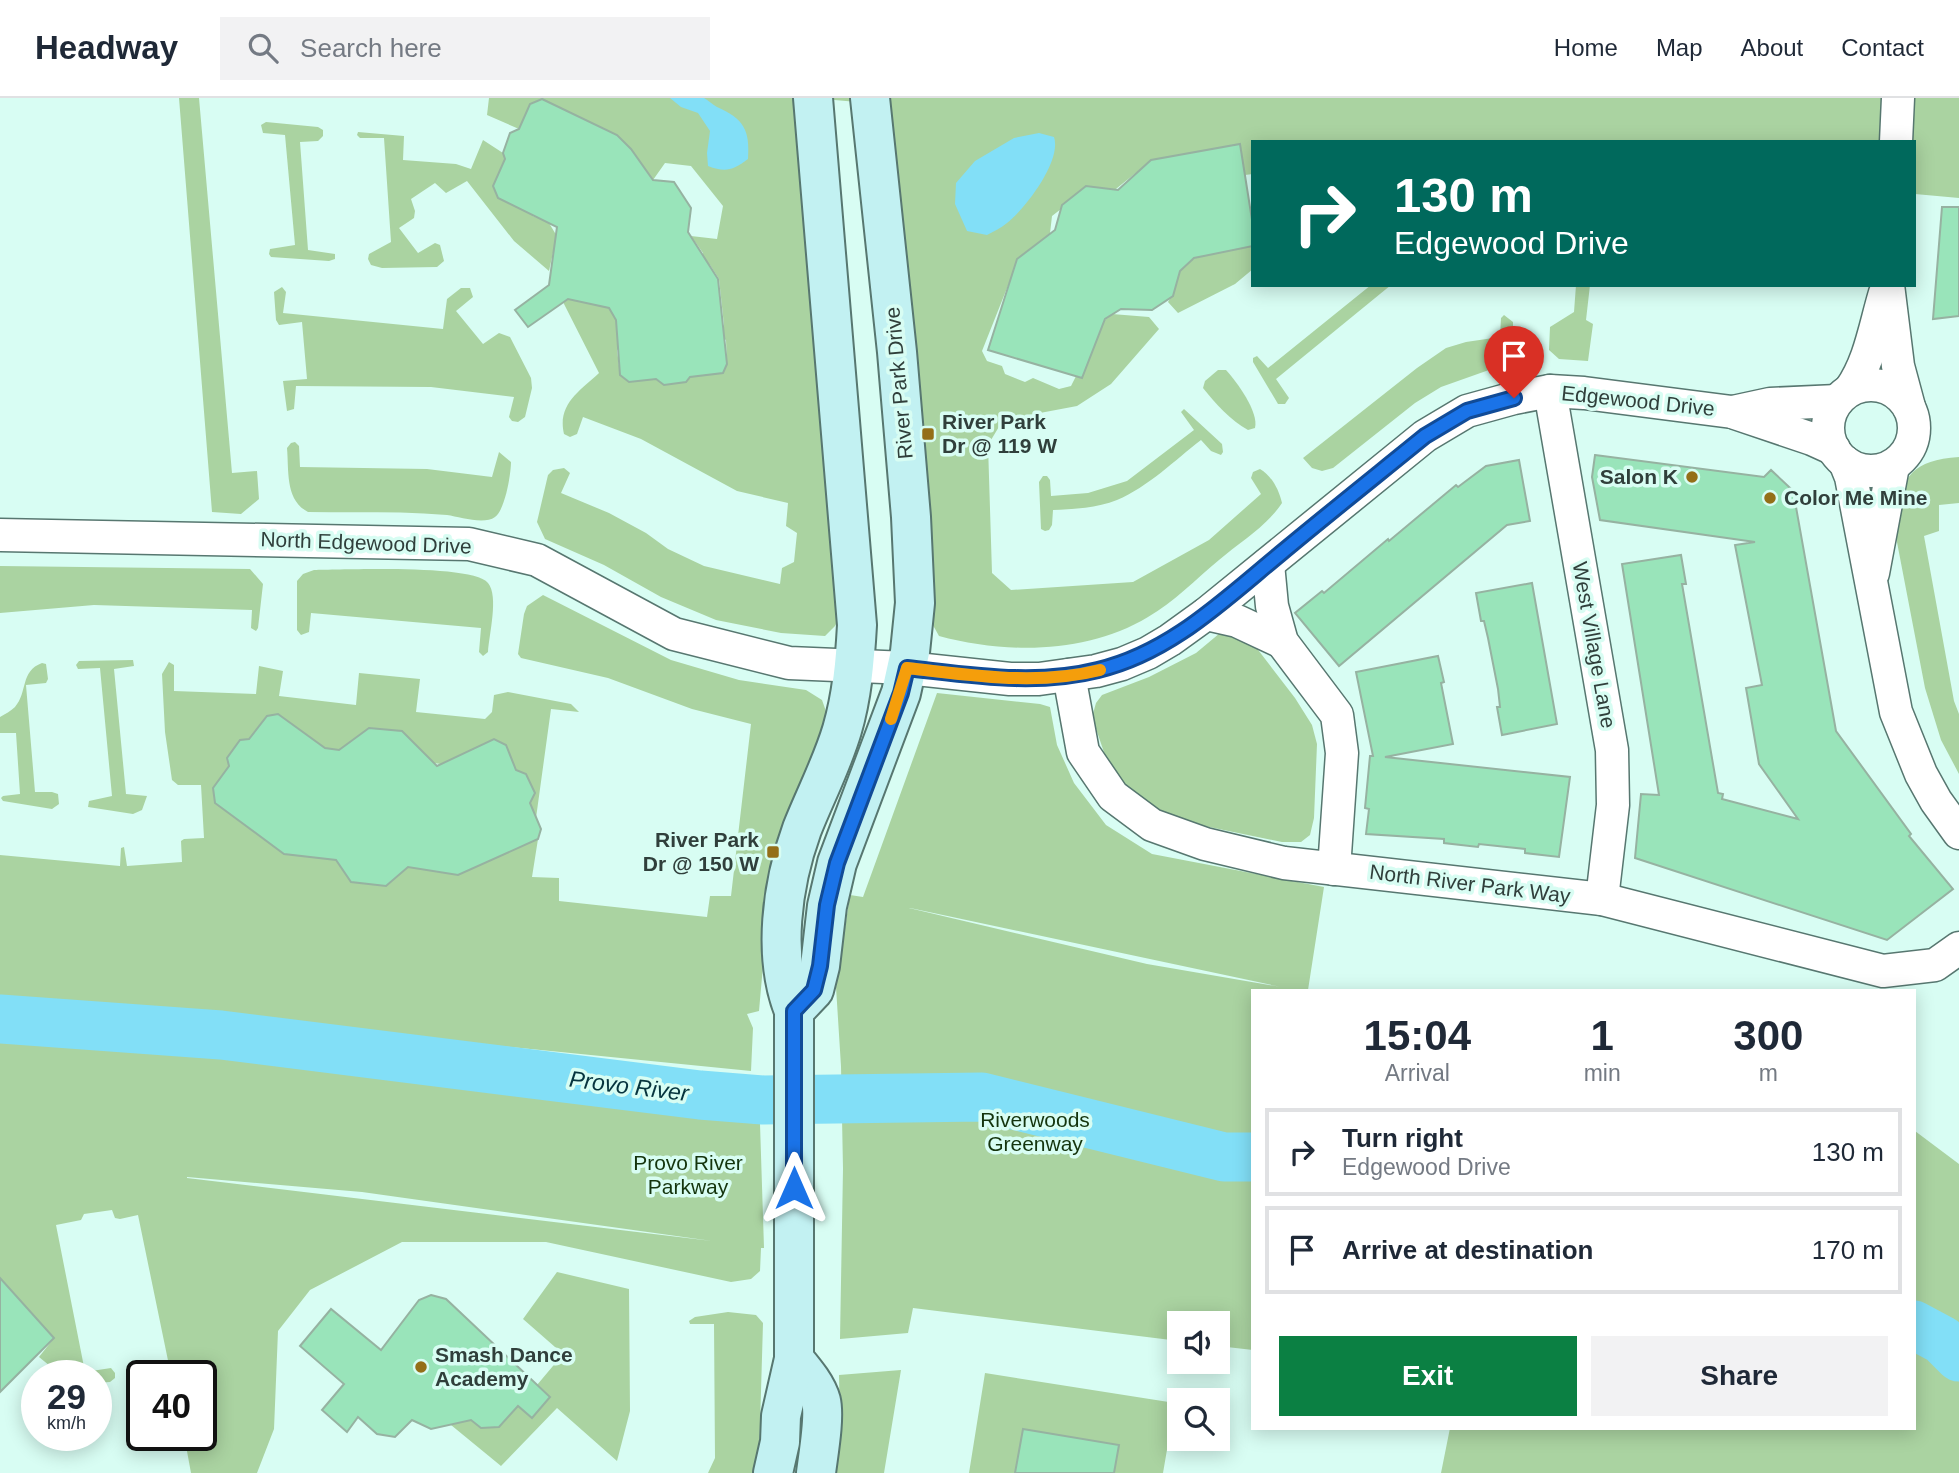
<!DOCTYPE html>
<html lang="en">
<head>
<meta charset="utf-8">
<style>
	:root { --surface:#fff; --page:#f2f2f3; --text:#1f2937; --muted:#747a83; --line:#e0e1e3; --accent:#0b8043 }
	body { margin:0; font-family:Helvetica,sans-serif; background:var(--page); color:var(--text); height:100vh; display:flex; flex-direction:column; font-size:26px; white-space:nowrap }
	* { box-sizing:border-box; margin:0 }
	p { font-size:23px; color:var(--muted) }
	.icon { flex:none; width:38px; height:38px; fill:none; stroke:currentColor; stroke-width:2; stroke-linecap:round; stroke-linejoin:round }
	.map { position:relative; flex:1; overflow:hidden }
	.sheet { position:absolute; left:1251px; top:891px; width:665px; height:441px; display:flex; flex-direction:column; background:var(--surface); border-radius:0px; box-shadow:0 4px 18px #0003 }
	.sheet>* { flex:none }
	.banner { position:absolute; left:1251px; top:42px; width:665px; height:147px; border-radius:0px; box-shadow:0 4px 18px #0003; background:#00695c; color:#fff; overflow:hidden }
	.fabs { position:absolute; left:1167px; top:1213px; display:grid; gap:14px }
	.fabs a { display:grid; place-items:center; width:63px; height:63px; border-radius:0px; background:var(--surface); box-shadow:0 4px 18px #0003; font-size:35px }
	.speed { position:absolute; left:21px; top:1262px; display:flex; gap:14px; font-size:35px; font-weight:700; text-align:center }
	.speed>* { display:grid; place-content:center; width:91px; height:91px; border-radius:50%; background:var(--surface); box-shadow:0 4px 18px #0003; line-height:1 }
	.speed small { font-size:18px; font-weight:400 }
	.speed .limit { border:4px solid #111; border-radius:10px; background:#fff; color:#111 }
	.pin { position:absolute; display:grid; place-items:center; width:60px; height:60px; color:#fff; margin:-72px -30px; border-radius:50% 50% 50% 0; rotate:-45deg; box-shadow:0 0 7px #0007 }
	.pin .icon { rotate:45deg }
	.me { position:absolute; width:77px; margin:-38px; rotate:0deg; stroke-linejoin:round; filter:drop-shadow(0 0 5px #0008) }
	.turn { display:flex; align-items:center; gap:24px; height:147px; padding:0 28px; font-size:32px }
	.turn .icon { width:91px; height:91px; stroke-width:2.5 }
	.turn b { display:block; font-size:49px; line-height:60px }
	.eta { display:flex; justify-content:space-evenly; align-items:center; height:119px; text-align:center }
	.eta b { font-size:42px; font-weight:700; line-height:49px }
	.primary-button { display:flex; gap:14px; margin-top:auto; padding:14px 28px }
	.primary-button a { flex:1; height:80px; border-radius:0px; background:var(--accent); color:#fff; font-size:28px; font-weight:700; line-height:80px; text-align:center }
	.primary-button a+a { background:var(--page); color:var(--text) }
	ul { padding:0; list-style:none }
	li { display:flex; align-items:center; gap:21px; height:88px; margin:0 14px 10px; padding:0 14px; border:4px solid var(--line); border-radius:0px }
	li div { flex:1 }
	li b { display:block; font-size:26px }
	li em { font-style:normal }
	header { display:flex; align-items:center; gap:42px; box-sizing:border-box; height:98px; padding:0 35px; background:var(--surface); border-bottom:2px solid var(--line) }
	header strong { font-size:33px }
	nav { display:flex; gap:38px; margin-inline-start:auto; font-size:24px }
	.search { width:490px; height:63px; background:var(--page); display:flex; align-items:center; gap:18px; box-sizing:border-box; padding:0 24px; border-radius:0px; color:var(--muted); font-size:26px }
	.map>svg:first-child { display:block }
</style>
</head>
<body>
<header>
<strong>Headway</strong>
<div class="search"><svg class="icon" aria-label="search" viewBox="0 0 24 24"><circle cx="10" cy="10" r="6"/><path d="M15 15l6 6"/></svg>Search here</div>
<nav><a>Home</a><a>Map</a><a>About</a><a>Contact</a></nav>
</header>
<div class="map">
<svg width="1959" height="1375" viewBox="0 0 1959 1375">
	<rect width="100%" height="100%" fill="#d8fdf3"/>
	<g fill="#aad3a1" fill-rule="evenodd">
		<polygon points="179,0 199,0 232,375 257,373 259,401 241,416 212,414"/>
		<path d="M489,0H797L841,516L835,528L825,538L781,535L716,522L661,499L604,467L545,441L537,424L548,377L553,372L564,370L570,375L561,395L609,415L646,435L668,451L704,468L780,486L782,470L794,464L797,435L786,428L788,405L737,393L641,341L583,319L577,336L570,339L564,336C557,306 580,293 599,275L563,204L568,201L603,199L616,222L617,238L625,245L617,252L620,276L629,284L656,281L664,287L686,284L690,279L723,275L727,266L726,242L717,236L724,227L719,181L710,167L700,165L703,155L691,138L717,141L723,108L691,68L665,65L653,82L617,37L542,1L530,6L519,31L487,17Z"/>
		<path d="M812,0H1959V100L1915,96L1914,44H1253V76L1237,78L1148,65L1106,99L1079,97L1052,118L1049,144L1013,175L982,253L987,263L1002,268L1005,276L1025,284L1033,280L1059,291L1071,288L1104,223L1112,216L1149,219L1159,231L1111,286L1077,308L1003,322L988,347L992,475L1011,492L1133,484L1209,442L1261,396L1251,380L1253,374L1260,371C1272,378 1279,392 1282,405C1267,428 1240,444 1219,462C1196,481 1174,504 1148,519C1087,556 1006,556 939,538L929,520L928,431L891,7Z"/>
		<polygon points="266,24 318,29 323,32 323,38 318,43 300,44 308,152 335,156 335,161 329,163 271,159 269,156 270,151 295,147 285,37 263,35 261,27"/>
		<polygon points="358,34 404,38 403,62 456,66 471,71 483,42 503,55 505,61 493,89 498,100 520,111 528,107 533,118 549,125 561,145 554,150 549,173 514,143 467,83 446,95 435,85 411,101 415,113 414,120 399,130 418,155 435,145 440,147 444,163 437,169 382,170 371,167 368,161 369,156 391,144 384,40 360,40 357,37"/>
		<path d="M1253,148V171L1235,186L1178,215L1168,204C1175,194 1174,183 1180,173C1194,152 1231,152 1253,148Z"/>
		<polygon points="1371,187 1391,187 1276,281 1289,300 1285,306 1278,306 1253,264 1253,260 1257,258 1268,270"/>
		<polygon points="1576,187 1590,187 1586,222 1593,226 1588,263 1559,261 1549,252 1550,229 1574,214"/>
		<polygon points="282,189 286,194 283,215 443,231 447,201 461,190 470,190 473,199 456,213 483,246 499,235 510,239 531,280 532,290 525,319 518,324 512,323 509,319 514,299 431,289 296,288 294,311 287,313 283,283 307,281 302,224 279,227 276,222 274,194"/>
		<polygon points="1504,217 1513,224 1513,252 1503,267 1441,289 1415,305 1333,370 1322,373 1312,370 1303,360 1417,270 1446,250 1466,244 1500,239 1501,220"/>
		<path d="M1218,272H1226C1237,284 1259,314 1255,330L1248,332C1230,322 1216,306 1203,290L1205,283Z"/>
		<path d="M1184,311L1222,346L1223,354L1221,357L1211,353L1201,342C1175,362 1148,389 1117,402C1097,410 1074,411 1053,412L1052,427L1049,432L1045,433L1041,431L1039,384L1043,378H1047L1050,382L1051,398L1088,395L1127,383L1194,332L1181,314Z"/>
		<path d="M295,344L299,348L300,369L427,371L492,379L499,354L511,364C511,376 505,412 495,419C484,427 460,419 447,417C401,413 354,415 308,414C285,402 289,373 287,350L291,345Z"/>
		<path d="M1959,359V405L1939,407V433L1924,438L1954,603L1959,616V676L1941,642L1925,590L1896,439C1900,388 1901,363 1959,359Z"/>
		<polygon points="0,468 250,471 263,486 258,530 256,533 251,530 252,512 94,507 0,515"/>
		<path d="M314,472C342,472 473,466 488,485C499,498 489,537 488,554L483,558L479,554L481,530L311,515L309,534L301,537L297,532V483L303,476Z"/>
		<polygon points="543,497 671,562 739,582 806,592 822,602 828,619 801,684 766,834 759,913 747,916 753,930 751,973 0,898 0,757 120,768 121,750 124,749 127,768 182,764 181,743 184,741 204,740 201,687 178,687 172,682 165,634 162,576 169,564 174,567 174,593 256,596 259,568 283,573 279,598 356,607 359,575 420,581 416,614 485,621 492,614 494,597 508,594 571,606 579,614 551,611 536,720 530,705 535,695 526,677 516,672 506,647 494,641 441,666 325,650 278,616 267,618 249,641 240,642 228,659 229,668 215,705 284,756 336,762 351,784 386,788 408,769 458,777 538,741 532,779 559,780 559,803 707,819 710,798 731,798 751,626 692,611 608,580 521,560 518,556 524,516 527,508"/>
		<polygon points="1232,534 1252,544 1295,600 1312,627 1317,646 1314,720 1310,737 1301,744 1282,744 1185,724 1136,702 1108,666 1092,619 1096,605 1102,597 1149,579 1196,555 1220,535"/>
		<polygon points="133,562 134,568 114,571 126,696 147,698 142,712 133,716 88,709 89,703 112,698 100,570 78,571 76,567 79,563"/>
		<path d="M42,565L46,566L48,581L46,585L26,587L35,694H52L58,696L59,706L52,711L3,703L1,700L3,698L20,696L16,635H0V619C5,616 11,613 15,609C28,594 20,573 42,565Z"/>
		<path d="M937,595L1040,606L1050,609L1057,647L1074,685L1106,727L1152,756L1324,789L1308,892H1253V1252L1218,1248V1225H1180L1179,1243L913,1210L908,1235L840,1241L843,1071L841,968L836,889L850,797L863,799ZM909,810H910L1281,889L1147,866Z"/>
		<path d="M0,943L221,960L760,1026L764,1150H761L760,1173L751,1181L731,1184L546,1144H402L310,1192L278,1233L274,1331L257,1375H191L184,1337H201V1278L171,1277L138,1117L120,1121L115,1120L112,1112L84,1116L81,1122L56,1127L85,1274L111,1270L115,1275V1280L110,1284L96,1285V1278L61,1277L39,1259L54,1240L0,1180ZM187,1079L362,1094L712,1143L187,1080Z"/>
		<polygon points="1915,1033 1959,1066 1959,1375 1441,1375 1450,1330 1914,1330"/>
		<polygon points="557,1174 629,1191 630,1313 617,1363 557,1310 501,1368 451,1327 457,1325 466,1317 481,1330 498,1329 518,1308 533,1319 550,1299 537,1287 563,1256 523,1221"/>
		<polygon points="728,1214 756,1217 763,1225 759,1362 756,1375 708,1375 715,1360 714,1226 690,1226 689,1223 695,1219"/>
		<polygon points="901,1272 884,1375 835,1375 840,1331 839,1277"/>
		<polygon points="985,1275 1175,1305 1163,1375 1114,1375 1118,1347 1023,1331 1015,1375 969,1375"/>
	</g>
	<g fill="#82dff7">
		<path d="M670,0C679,0 696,0 704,0C708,2 713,7 717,9C744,21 750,32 748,61C733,72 726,75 708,68L707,55L710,33L698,15L681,9Z"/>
		<path d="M1039,35L1054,39C1062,63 1025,111 1007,125C1001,130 994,133 987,137L967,133L955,106L956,85L975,63L1014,40Z"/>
	</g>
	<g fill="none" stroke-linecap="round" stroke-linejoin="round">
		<g stroke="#82dff7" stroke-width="49">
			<polyline points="0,921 221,937 700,997 763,1002 982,999 1224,1059 1253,1059"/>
			<polyline points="1914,1227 1942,1242 1959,1259"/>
		</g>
	</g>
	<g fill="#99e4ba" stroke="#96b2a1" stroke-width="2">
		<polygon points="542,1 617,37 631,51 653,82 674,84 691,110 688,134 718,181 727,266 723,275 690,279 686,284 664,287 656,281 629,284 620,277 616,222 609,210 568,201 528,229 515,212 549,187 557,129 498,100 493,88 505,61 503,55 510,35 519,31 530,6"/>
		<polygon points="1240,46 1253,128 1253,148 1194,160 1180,173 1173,198 1152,212 1121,211 1105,221 1082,280 988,252 1017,161 1055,132 1062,107 1086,88 1118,92 1151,62"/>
		<polygon points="1942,109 1959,109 1959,218 1933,221"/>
		<polygon points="1595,357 1764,379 1771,372 1803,402 1796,409 1836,633 1911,736 1909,738 1953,791 1887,842 1635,760 1641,696 1659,697 1622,466 1681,457 1686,486 1682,486 1718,695 1723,696 1722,701 1798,721 1759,666 1746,590 1762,587 1735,447 1755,444 1600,422 1592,379"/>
		<polygon points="1519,362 1530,423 1507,427 1339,568 1295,515 1322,493 1324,495 1388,441 1389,443 1456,387 1458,389 1486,368"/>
		<polygon points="1532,485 1557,626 1502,637 1497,609 1500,609 1498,591 1488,540 1484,523 1481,523 1476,495"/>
		<polygon points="1438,558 1444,584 1441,585 1453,646 1385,659 1570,679 1559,759 1525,755 1525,751 1479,746 1478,749 1444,745 1444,741 1366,736 1369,711 1365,710 1370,658 1373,658 1356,574"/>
		<polygon points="278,616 325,650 339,652 369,630 402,633 437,668 494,641 506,647 516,672 526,676 535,695 530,705 541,731 538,741 458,777 408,769 386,788 351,784 336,762 284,756 215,705 213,690 229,668 227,660 240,642 249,641 267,618"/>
		<polygon points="0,1180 54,1240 0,1294"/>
		<polygon points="431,1197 446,1201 550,1299 532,1320 518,1308 499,1329 481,1330 471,1322 431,1331 412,1322 395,1339 377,1336 358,1319 347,1334 322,1312 344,1286 300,1248 331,1211 381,1252 419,1202"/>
		<polygon points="1023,1331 1119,1347 1114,1375 1015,1375"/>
	</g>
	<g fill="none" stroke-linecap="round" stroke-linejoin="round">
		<g stroke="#577770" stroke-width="35">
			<g id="street">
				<polyline points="1896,44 1898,0"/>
				<polyline points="1888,187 1898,268 1909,309"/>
				<circle cx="1871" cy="330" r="43"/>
				<path d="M1850,292C1870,264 1875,228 1885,195"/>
				<polyline points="1550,293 1612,652 1613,707 1602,801"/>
				<polyline points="1733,314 1770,306 1837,303"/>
				<polyline points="1845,364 1851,379 1896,614 1921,676 1936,703 1959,735"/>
				<polyline points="0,437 469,446 537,462 674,536 789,565 907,570 1010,581 1039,581 1096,573 1122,566 1148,555 1170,542 1206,516 1425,338 1467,313 1514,300 1550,293 1584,295 1732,314 1812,341 1834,351"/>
				<polyline points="1268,466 1272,508 1282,544 1337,617 1342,655 1334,771"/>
				<polyline points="1873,475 1893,368"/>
				<polyline points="1206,516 1237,523 1282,544"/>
				<polyline points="1069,577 1083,654 1113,698 1152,727 1205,746 1284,765 1602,801 1883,873 1935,867 1959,850"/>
			</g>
		</g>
		<g stroke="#577770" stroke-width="42">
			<g id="secondary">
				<polyline points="794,913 814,892 820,868 827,808 837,765 901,595 910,554 915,505 911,419 897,254 870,0"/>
				<path d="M794,1261C804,1273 817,1288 821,1303C825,1319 818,1358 816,1375"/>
				<path d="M773,1375L780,1344L781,1318L794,1261V913C772,858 782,786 802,731C815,698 832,666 842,632C852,598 855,563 857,527L813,0"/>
			</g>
		</g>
		<use href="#street" stroke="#fff" stroke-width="32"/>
		<use href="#secondary" stroke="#c2f1f2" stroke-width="38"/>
	</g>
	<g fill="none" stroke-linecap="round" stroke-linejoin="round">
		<g stroke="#114b97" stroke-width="18">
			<path id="route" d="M794,1090V913L814,892L820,868L827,807L837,765L901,595L907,570C971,577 1035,588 1098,572C1170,555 1224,502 1280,456C1328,416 1377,377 1425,338L1467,313L1514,300"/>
		</g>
		<use href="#route" stroke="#1a73e8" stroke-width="12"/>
		<path stroke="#f59e0b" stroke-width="12" d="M891,621L907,570C972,577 1036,588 1100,572"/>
	</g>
	<g fill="#946f18" stroke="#d8fdf3" stroke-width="2.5">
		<rect x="921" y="329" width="14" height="14" rx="3.5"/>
		<circle cx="1692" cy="379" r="7"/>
		<circle cx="1770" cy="400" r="7"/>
		<rect x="766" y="747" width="14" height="14" rx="3.5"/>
		<circle cx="421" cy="1269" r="7"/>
	</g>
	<g text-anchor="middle" stroke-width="7" stroke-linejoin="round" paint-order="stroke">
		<g font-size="21" fill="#303f3b" stroke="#d8fdf3">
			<text transform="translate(899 285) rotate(-95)" y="7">River Park Drive</text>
			<text transform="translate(1638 303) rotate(6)" y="7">Edgewood Drive</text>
			<text transform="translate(366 445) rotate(2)" y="7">North Edgewood Drive</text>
			<text transform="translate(1594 547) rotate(80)" y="7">West Village Lane</text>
			<text transform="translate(1470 786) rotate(7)" y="7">North River Park Way</text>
		</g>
		<g font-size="21" font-weight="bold" fill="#303f3b" stroke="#d8fdf3" text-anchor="start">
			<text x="942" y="331">River Park<tspan x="942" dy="24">Dr @ 119 W</tspan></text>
			<text x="1678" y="386" text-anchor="end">Salon K</text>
			<text x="1784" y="407">Color Me Mine</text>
			<text x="759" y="749" text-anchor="end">River Park<tspan x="759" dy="24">Dr @ 150 W</tspan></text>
			<text x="435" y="1264">Smash Dance<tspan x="435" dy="24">Academy</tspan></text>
		</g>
		<g font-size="21" fill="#14340d" stroke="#d8fdf3">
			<text x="1035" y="1029">Riverwoods<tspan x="1035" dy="24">Greenway</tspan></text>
			<text x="688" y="1072">Provo River<tspan x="688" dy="24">Parkway</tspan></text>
		</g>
		<g font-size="23" font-style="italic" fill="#06343e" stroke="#d8fdf3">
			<text transform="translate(629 988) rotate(7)" y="8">Provo River</text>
		</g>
	</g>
</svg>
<div class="fabs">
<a><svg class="icon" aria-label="sound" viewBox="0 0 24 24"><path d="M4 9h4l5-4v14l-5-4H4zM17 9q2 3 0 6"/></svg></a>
<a><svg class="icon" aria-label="search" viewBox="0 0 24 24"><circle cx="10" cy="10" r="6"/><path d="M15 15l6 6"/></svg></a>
</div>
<div class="speed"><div>29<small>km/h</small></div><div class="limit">40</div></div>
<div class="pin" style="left:1514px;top:300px;background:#d93025"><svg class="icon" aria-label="arrive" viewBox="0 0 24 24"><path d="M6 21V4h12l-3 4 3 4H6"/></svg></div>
<svg class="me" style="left:794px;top:1090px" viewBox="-20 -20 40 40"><path d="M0-17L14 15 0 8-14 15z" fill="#1a73e8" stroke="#fff" stroke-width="4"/></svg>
<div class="banner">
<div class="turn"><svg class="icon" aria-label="right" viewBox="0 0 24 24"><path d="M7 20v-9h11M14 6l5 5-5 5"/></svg><div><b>130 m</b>Edgewood Drive</div></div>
</div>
<section class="sheet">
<div class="eta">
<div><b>15:04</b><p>Arrival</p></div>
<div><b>1</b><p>min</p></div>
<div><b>300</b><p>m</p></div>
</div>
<ul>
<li><svg class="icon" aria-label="right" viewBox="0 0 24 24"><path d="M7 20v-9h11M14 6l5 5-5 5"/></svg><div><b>Turn right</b><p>Edgewood Drive</p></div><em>130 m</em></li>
<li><svg class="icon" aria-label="arrive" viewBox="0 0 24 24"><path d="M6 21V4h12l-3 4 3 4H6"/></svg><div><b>Arrive at destination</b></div><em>170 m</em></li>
</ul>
<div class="primary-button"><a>Exit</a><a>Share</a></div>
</section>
</div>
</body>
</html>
